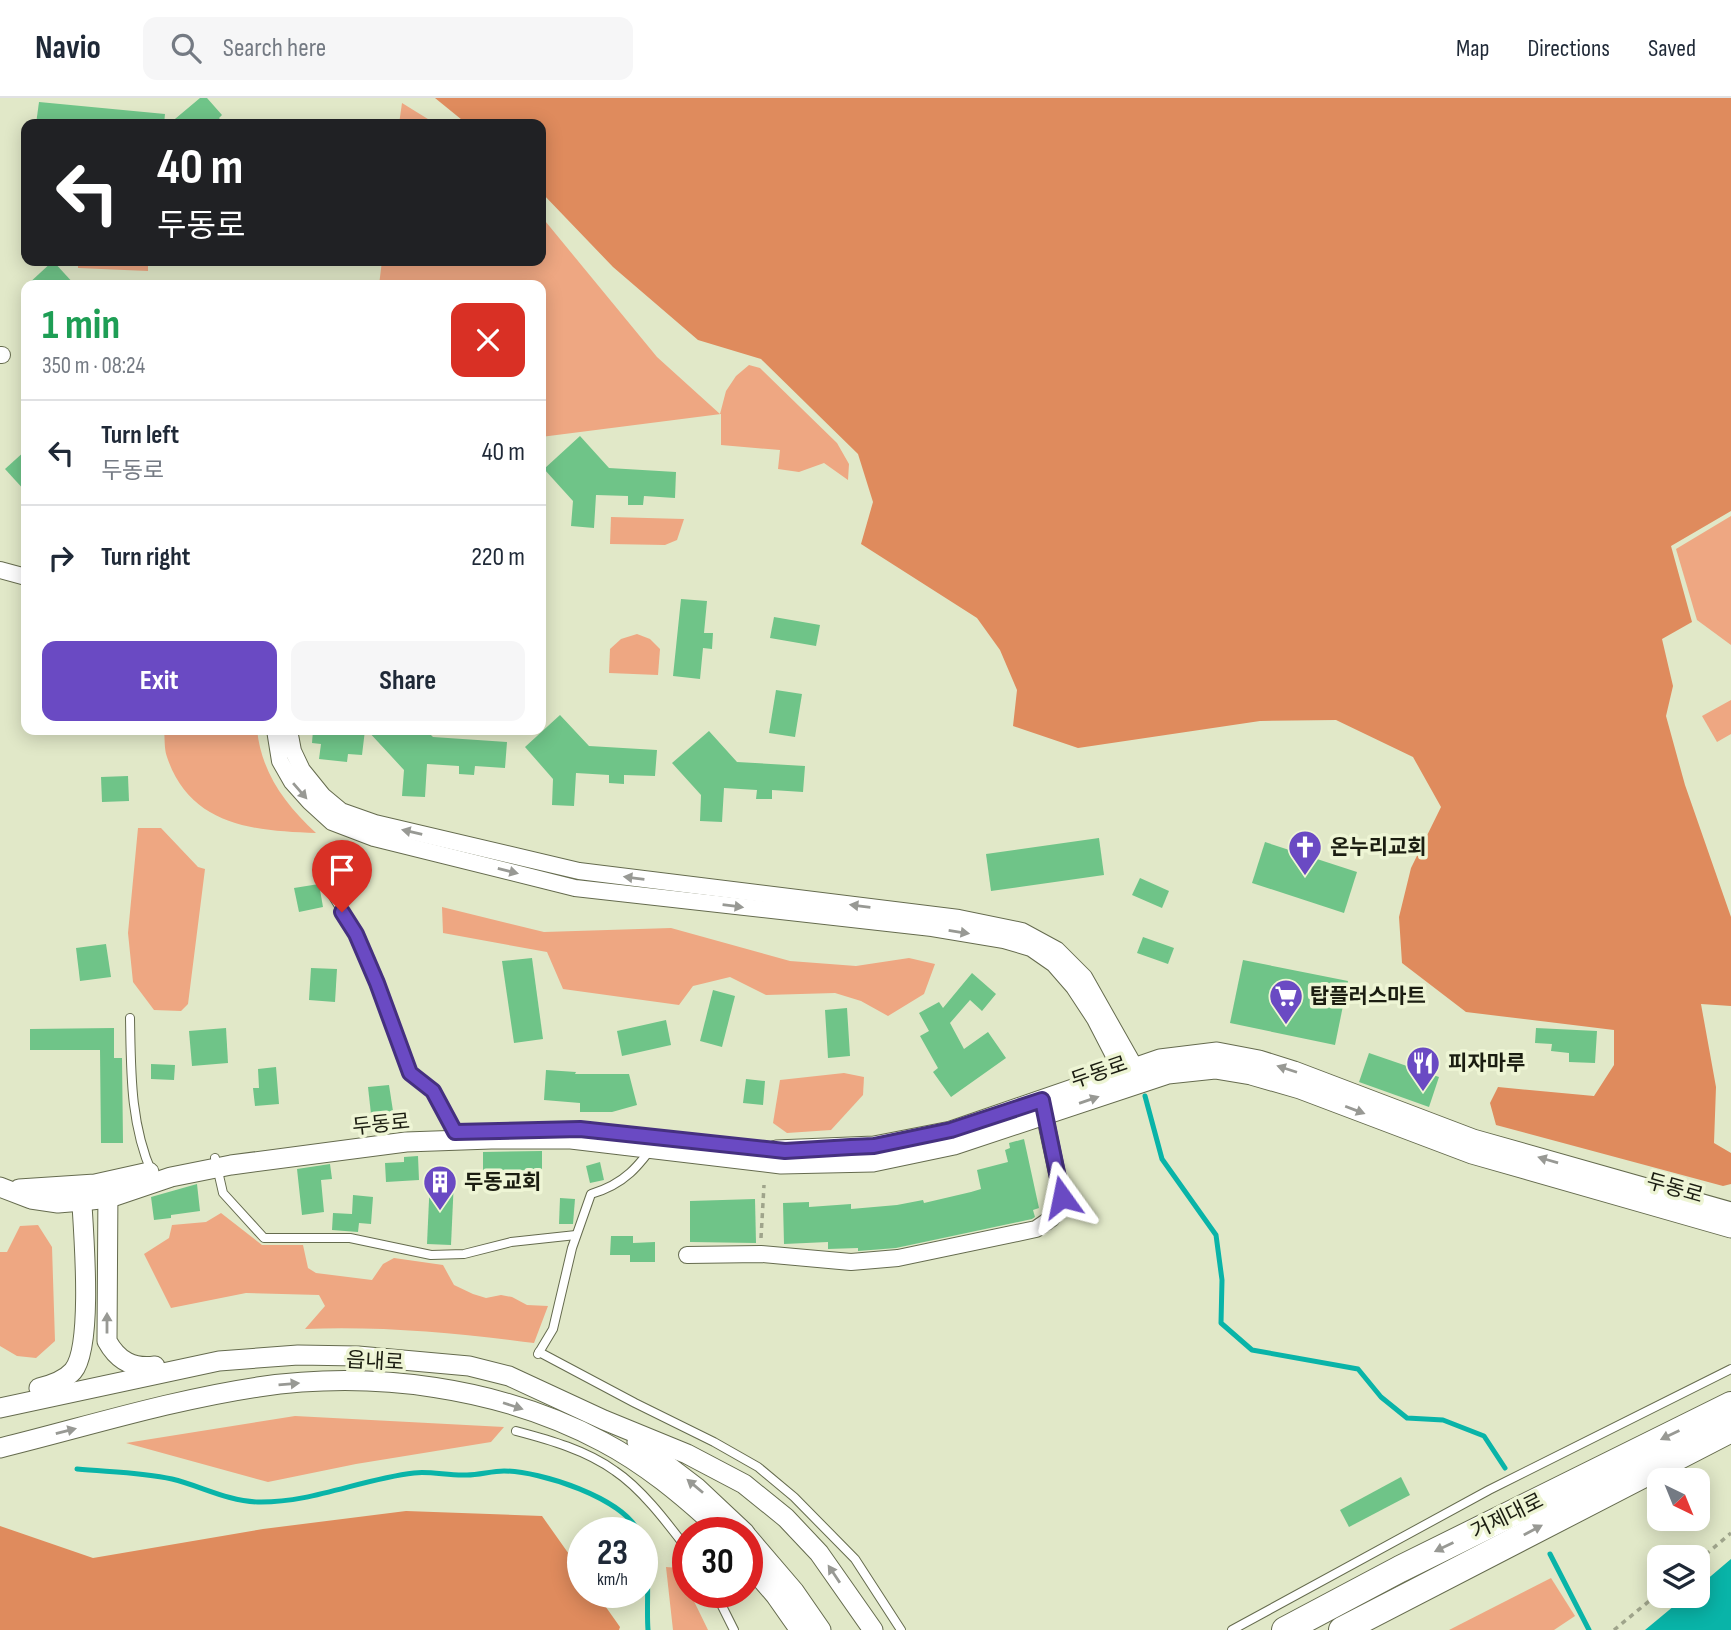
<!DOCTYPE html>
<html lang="en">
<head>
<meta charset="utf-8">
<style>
	:root { --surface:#fff; --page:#f6f6f7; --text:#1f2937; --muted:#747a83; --line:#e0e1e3; --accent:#6a4ac3 }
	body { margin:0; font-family:"Sofia Sans Condensed","Noto Sans KR",sans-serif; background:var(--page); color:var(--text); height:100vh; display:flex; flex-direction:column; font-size:26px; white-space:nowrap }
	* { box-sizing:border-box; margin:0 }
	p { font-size:23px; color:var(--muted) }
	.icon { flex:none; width:38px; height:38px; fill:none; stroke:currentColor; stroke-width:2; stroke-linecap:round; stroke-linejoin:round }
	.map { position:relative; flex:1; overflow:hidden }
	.drawer { position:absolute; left:21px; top:182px; width:525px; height:455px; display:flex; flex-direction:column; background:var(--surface); border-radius:14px; box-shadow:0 4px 18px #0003 }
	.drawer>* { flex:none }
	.hud { position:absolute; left:21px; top:21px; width:525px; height:147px; border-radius:14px; box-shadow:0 4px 18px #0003; background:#202124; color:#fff; overflow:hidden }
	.needle { width:46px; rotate:137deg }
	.tools { position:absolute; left:1647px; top:1370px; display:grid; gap:14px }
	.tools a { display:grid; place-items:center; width:63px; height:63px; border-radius:14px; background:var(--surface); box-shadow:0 4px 18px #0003; font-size:35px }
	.speed { position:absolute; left:567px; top:1419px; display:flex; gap:14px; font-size:35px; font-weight:700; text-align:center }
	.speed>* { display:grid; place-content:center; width:91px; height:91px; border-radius:50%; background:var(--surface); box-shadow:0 4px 18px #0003; line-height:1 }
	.speed small { font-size:18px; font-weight:400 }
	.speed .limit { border:10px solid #d22; background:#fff; color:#111 }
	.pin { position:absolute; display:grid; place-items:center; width:60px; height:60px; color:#fff; margin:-72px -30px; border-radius:50% 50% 50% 0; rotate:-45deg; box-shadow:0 0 7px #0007 }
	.pin .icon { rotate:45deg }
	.me { position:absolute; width:77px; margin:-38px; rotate:348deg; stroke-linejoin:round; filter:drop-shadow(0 0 5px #0008) }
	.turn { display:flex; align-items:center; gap:24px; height:147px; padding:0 21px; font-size:32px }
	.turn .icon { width:91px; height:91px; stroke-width:2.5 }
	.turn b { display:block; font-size:49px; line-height:60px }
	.round { display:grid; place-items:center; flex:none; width:74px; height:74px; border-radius:14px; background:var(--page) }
	.summary { display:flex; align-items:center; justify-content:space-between; height:119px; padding:0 21px }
	h1 { font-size:42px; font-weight:700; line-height:52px; color:#1e9e55 }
	.action { display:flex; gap:14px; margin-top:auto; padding:14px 21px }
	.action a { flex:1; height:80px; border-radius:14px; background:var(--accent); color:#fff; font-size:28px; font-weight:700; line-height:80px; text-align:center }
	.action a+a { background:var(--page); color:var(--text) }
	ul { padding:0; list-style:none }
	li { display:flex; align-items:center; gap:21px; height:105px; padding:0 21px; border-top:2px solid var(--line) }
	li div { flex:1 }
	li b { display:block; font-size:26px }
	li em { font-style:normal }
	header { display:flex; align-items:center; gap:42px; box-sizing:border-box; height:98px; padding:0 35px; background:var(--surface); border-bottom:2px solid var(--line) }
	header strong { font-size:33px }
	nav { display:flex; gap:38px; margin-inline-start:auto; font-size:24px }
	.search { width:490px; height:63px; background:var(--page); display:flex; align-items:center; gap:18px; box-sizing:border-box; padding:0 24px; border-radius:14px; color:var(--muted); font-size:26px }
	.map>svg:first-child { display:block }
</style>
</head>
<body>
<header>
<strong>Navio</strong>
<div class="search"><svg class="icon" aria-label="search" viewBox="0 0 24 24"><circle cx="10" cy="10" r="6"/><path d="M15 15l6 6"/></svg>Search here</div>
<nav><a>Map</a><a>Directions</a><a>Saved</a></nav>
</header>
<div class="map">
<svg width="1731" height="1532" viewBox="0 0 1731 1532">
	<rect width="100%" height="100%" fill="#e1e8c8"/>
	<g fill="#eea782">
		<polygon points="402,5 436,26 399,26"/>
		<polygon points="541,118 657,259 720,316 726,293 736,278 749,267 760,270 837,345 849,366 848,382 824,365 799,374 778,371 780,352 721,347 721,316 541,339 541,187 379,187 382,163 541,163"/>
		<polygon points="78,163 148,163 148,173 78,170"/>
		<polygon points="1731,418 1731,547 1697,522 1676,451"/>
		<polygon points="611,419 684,421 677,442 665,447 610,446"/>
		<polygon points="637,536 650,541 660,551 658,577 609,575 610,551 621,541"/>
		<polygon points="1731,602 1731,636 1717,644 1702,618"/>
		<path d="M164,632H257C262,676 285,706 316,735C254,733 190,728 167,659C164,651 165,640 164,632Z"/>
		<polygon points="138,730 161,730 198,769 205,771 188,906 181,913 154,912 133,884 128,835"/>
		<polygon points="442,809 544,834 671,830 790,863 856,868 909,860 935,866 924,896 888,918 861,903 835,895 766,897 730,879 693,888 679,907 563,891 547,854 443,835"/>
		<polygon points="844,975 864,979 863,997 831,1032 787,1035 773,1025 780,982"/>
		<path d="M221,1115L262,1147H303L308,1170L316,1175L372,1182L383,1166L394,1160L443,1167L454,1187L473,1196L486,1200L501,1197L512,1199L527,1207L548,1208L534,1245C459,1235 381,1228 305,1231L325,1208L319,1197L246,1195L171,1210L144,1156L169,1140L172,1127L206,1124Z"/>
		<polygon points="38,1127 52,1149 55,1243 36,1260 17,1258 0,1248 0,1154 7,1154 20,1128"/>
		<polygon points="295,1318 504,1329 491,1344 356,1366 268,1384 126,1345"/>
		<polygon points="666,1469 679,1470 688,1489 688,1494 690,1495 708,1532 673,1532"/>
		<polygon points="1551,1480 1575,1518 1554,1532 1449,1532"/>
	</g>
	<g fill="#df8b5d">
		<polygon points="435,0 1731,0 1731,413 1671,448 1692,524 1662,541 1673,588 1666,618 1685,687 1731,819 1731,908 1701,906 1716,989 1714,1045 1731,1055 1731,1086 1723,1088 1496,1027 1490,1005 1498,989 1594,998 1614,967 1614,932 1466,914 1402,865 1399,819 1411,770 1441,709 1413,659 1336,622 1260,623 1078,650 1013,628 1017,592 1000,552 977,520 861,446 873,404 858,356 761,261 698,242 613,169 541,94 541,26 467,26"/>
		<polygon points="406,1413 542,1418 583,1476 583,1494 596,1495 620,1529 619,1532 0,1532 0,1428 93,1460 263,1431"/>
	</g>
	<polygon fill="#09b4a8" points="1731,1461 1731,1532 1645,1532 1686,1498 1698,1498 1698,1489"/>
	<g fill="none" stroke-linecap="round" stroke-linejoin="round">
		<g stroke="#09b4a8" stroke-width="5">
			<polyline points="1145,998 1162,1061 1216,1137 1222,1182 1221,1225 1252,1252 1358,1271 1381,1299 1407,1320 1443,1322 1484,1338 1505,1370"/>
			<path d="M77,1371C107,1374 141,1374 172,1381C201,1388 227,1403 258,1404C312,1405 361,1381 414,1375C431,1373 449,1378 467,1377C479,1377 492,1373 504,1373C540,1373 624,1400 639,1435"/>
			<path d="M642,1443C651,1463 646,1507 648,1532"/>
			<polyline points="1550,1456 1589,1532"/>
		</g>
	</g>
	<g fill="#6fc488">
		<polygon points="200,0 207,0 222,17 219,20 224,26 169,26"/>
		<polygon points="39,4 165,16 164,26 36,26"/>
		<polygon points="53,163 75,187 27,187"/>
		<polygon points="580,338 609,370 676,374 675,400 644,398 643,407 628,407 628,398 596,397 594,430 571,428 573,403 544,371"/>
		<polygon points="26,352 26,394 5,371"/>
		<polygon points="681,501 707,503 704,535 713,535 712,551 703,550 700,581 673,578"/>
		<polygon points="774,519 820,527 816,548 770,540"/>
		<polygon points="776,592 802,596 795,639 769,635"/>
		<polygon points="560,617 589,648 657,652 655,678 624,677 624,686 609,685 609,677 576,675 574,708 552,707 553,681 525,649"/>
		<polygon points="313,632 365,632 362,657 348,656 347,664 319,661 321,646 312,645"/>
		<polygon points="367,632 426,632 433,639 507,644 505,670 475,668 474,677 459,676 459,668 427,666 425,699 402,698 404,672"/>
		<polygon points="709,633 737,664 805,668 803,694 772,692 772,701 756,701 757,692 724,690 722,724 700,723 701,697 672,665"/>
		<polygon points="128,678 129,703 102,704 101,679"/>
		<polygon points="1099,740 1104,777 991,793 986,756"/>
		<polygon points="1265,744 1357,774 1344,815 1252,785"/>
		<polygon points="1140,780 1169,793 1162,810 1132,797"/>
		<polygon points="319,786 323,809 299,814 294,790"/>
		<polygon points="1143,839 1174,850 1168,866 1137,855"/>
		<polygon points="106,846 111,879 80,883 76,850"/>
		<polygon points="532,860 543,941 514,945 502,863"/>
		<polygon points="1243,862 1348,883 1335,947 1230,925"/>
		<polygon points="311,870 337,871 335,904 309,902"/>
		<polygon points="972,875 996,896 982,913 970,902 950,925 964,951 988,934 1006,960 951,999 933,974 938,970 920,938 929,933 919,915 939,904 943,910"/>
		<polygon points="713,892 735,898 722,949 700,943"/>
		<polygon points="847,910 850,958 828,960 825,912"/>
		<polygon points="666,922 671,947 622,958 617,933"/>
		<polygon points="114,930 114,960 122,960 123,1045 101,1045 100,952 30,952 30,931"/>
		<polygon points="226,930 228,965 192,968 189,933"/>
		<polygon points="1536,930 1597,933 1595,965 1569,964 1569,955 1551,953 1552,946 1535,945"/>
		<polygon points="1369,955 1439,979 1429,1009 1359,984"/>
		<polygon points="151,966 175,967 174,982 151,981"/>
		<polygon points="276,969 279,1006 255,1008 253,990 259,990 258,971"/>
		<polygon points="546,972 576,974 575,976 629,976 637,1007 612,1014 580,1014 580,1005 544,1002"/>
		<polygon points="746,981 765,983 763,1007 743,1005"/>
		<polygon points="389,987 393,1013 371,1016 368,989"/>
		<polygon points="1024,1041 1039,1110 1033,1112 1035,1119 1032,1121 896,1150 858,1153 858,1150 828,1151 828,1144 784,1146 783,1105 809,1104 809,1109 851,1106 851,1111 897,1107 923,1102 924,1105 971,1094 981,1091 977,1072 1008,1064 1005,1052 1010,1050 1009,1045"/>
		<polygon points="542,1053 542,1080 483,1076 483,1054"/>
		<polygon points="418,1058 419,1082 386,1084 385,1065 404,1064 404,1059"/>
		<polygon points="600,1064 604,1082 590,1085 586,1068"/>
		<polygon points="330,1066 332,1081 321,1082 324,1114 302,1117 297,1071"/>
		<polygon points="430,1080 454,1081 451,1147 427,1146"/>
		<polygon points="197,1086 200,1113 171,1117 171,1120 154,1122 151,1099"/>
		<polygon points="353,1097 373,1099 371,1126 359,1125 358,1134 332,1132 333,1115 352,1116"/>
		<polygon points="560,1100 575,1101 573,1126 559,1126"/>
		<polygon points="755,1101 756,1145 690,1144 690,1103"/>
		<polygon points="611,1138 633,1138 633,1145 655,1144 655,1164 630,1164 630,1157 610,1157"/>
		<polygon points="1401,1379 1410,1397 1349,1429 1340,1412"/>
	</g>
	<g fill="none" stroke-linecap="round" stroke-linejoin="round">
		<g stroke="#656b4e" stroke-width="10">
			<g id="service">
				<polyline points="329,792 356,836 377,885 409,975 433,994 458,1040"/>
				<path d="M130,920C131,972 130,1026 152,1075"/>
				<polyline points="215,1060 223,1095 264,1140 350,1140 431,1157 464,1156 511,1144 576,1137"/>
				<polyline points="539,1254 635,1305 714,1344 758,1369 794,1399 855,1461 901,1532"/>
				<path d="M538,1256L553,1231L572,1150L591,1096C625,1086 639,1068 659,1040"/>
				<path d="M516,1333C550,1342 586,1352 615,1373C642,1391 668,1426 688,1452"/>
				<polyline points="715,1494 734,1532"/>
				<polyline points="1232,1532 1489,1392 1731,1271"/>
			</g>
		</g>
		<g stroke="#656b4e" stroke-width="18">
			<g id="minor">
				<polyline points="0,257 2,257"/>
				<polyline points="0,472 26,479"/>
				<polyline points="275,632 280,663 292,684 309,703 332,724 374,740 575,790 932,830 1004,842 1031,850 1054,866 1074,889 1095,921 1127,983"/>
				<polyline points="289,632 293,653 302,672 323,698 341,713 375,725 579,773 959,820 1022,833 1057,852 1084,879 1140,978"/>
				<polyline points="687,1157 761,1156 851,1164 898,1160 1036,1131 1052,1120 1062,1099 1042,1005"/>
			</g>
		</g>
		<g stroke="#656b4e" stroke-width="21">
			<g id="tertiary">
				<polyline points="776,1052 874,1048 951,1033 1160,961 1217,954 1259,962 1294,973 1473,1041 1731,1114"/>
				<path d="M108,1088L107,1243C118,1263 133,1271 155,1268"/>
				<polyline points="0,1089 31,1101 58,1105 82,1103 109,1100 171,1079 231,1067 406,1044 491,1041 571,1041 781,1066 873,1064 954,1047 1168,976 1215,971 1251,977 1300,991 1472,1056 1731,1130"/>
				<polyline points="19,1091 95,1086 149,1074"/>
				<path d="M39,1290C51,1287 65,1282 73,1273C94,1248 83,1128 81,1091"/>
				<polyline points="0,1310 219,1263 298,1257 358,1258 469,1268 509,1278 604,1322 687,1356 744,1386 786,1420 819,1455 873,1532"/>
				<polyline points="637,1344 696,1389 745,1435"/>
				<path d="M0,1350C85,1329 171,1302 258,1289C373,1272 500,1289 603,1344C645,1366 682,1397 717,1429"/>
				<polyline points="747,1438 794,1493 821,1532"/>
			</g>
		</g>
		<g stroke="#656b4e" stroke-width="28">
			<g id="trunk">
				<polyline points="717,1429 723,1435"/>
				<polyline points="747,1459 778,1495 804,1532"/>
				<polyline points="1285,1532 1400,1471 1731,1307"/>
				<polyline points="1342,1532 1731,1331"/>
			</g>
		</g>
		<g stroke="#9fa48b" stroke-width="3.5" stroke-dasharray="5 5" stroke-linecap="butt">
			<polyline points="761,1140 764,1087"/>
			<polyline points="1698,1463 1731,1435"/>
			<polyline points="1614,1532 1659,1495"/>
		</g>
		<use href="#service" stroke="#fff" stroke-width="8"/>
		<use href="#minor" stroke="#fff" stroke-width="16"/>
		<use href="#tertiary" stroke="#fff" stroke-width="19"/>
		<use href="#trunk" stroke="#fff" stroke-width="26"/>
	</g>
	<defs><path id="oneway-solid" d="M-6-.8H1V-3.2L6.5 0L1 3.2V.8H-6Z" transform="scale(1.75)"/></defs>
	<g fill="#989994">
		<use href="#oneway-solid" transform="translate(300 693) rotate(49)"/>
		<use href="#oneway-solid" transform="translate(412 734) rotate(-167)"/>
		<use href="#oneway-solid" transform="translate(508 773) rotate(14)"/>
		<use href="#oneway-solid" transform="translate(634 780) rotate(-173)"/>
		<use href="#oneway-solid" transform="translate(733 808) rotate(7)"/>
		<use href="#oneway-solid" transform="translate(860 808) rotate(-173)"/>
		<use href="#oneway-solid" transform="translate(959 834) rotate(9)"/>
		<use href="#oneway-solid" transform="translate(1287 971) rotate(-162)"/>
		<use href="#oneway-solid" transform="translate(1089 1002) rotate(-19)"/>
		<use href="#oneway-solid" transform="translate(1355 1012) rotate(21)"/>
		<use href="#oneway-solid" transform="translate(1548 1062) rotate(-164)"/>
		<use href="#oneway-solid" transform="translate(107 1225) rotate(-90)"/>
		<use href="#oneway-solid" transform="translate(289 1286) rotate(-5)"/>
		<use href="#oneway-solid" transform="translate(513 1308) rotate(18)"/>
		<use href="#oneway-solid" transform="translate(66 1333) rotate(-14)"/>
		<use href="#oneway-solid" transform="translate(1670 1337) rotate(154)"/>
		<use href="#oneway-solid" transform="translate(695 1388) rotate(-140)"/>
		<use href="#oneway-solid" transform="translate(1533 1432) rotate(-28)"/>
		<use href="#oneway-solid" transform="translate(1444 1449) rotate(154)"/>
		<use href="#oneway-solid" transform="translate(834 1476) rotate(-124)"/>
	</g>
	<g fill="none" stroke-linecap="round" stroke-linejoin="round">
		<g stroke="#45307f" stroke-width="18">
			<polyline id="route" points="342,814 356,836 377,885 410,975 433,993 455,1034 580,1031 785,1053 851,1049 874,1048 951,1032 1042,1002 1062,1099"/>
		</g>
		<use href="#route" stroke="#6a4ac3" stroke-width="12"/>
	</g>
	<defs>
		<g id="church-pin" transform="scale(1.75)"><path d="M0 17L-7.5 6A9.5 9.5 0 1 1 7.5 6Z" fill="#6a4ac3" stroke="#eef5d5"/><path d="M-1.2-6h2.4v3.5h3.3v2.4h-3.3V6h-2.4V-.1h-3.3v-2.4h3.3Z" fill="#fff"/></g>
		<g id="supermarket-pin" transform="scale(1.75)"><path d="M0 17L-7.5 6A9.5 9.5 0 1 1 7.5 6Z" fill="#6a4ac3" stroke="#eef5d5"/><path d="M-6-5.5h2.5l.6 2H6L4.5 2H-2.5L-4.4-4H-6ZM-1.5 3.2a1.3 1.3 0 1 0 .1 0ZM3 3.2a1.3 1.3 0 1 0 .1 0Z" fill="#fff"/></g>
		<g id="restaurant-pin" transform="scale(1.75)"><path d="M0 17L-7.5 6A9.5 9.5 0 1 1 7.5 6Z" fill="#6a4ac3" stroke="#eef5d5"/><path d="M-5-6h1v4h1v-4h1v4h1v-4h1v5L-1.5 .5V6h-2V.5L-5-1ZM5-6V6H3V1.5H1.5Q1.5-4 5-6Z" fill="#fff"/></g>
		<g id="building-pin" transform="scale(1.75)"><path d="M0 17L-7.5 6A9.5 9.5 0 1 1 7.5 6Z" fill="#6a4ac3" stroke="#eef5d5"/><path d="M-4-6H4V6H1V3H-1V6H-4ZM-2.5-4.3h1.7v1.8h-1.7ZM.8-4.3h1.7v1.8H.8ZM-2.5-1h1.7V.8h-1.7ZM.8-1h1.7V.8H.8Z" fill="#fff"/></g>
	</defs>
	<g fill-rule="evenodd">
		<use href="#church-pin" x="1305" y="749"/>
		<use href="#supermarket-pin" x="1286" y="898"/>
		<use href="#restaurant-pin" x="1423" y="965"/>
		<use href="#building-pin" x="440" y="1084"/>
	</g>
	<g text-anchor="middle" stroke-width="7" stroke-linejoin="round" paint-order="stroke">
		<g font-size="21" font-weight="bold" fill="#1b1d11" stroke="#eef5d5" text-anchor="start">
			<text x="1330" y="756">온누리교회</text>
			<text x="1310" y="905">탑플러스마트</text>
			<text x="1448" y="972">피자마루</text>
			<text x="464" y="1091">두동교회</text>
		</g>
		<g font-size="21" fill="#1b1d11" stroke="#eef5d5">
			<text transform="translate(1099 974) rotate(-19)" y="7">두동로</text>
			<text transform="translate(381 1026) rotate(-6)" y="7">두동로</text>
			<text transform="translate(1675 1090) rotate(16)" y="7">두동로</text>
			<text transform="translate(375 1263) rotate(3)" y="7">읍내로</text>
			<text transform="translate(1507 1418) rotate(-26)" y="7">거제대로</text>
		</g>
	</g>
</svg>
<div class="tools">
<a><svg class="needle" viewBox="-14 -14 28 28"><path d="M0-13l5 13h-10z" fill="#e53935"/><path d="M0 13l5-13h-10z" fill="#747a83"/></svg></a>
<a><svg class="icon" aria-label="layers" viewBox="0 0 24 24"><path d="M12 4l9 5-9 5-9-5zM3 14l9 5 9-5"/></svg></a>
</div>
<div class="speed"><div>23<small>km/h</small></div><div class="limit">30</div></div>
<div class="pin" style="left:342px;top:814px;background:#d93025"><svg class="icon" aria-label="arrive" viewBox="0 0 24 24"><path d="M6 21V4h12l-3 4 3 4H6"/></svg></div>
<svg class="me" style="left:1062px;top:1099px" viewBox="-20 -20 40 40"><path d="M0-17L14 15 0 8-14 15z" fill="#6a4ac3" stroke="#fff" stroke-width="4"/></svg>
<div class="hud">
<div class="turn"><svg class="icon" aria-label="left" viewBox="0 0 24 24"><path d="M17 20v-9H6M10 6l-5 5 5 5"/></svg><div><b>40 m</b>두동로</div></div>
</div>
<section class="drawer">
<div class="summary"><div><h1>1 min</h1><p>350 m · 08:24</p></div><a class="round" style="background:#d93025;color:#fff"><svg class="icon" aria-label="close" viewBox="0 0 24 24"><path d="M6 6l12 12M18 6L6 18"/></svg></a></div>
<ul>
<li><svg class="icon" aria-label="left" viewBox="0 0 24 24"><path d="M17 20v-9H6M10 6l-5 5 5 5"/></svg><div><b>Turn left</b><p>두동로</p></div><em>40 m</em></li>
<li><svg class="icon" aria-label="right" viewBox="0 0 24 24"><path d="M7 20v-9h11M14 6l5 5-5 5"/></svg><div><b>Turn right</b></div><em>220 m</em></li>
</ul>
<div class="action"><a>Exit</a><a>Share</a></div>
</section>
</div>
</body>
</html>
